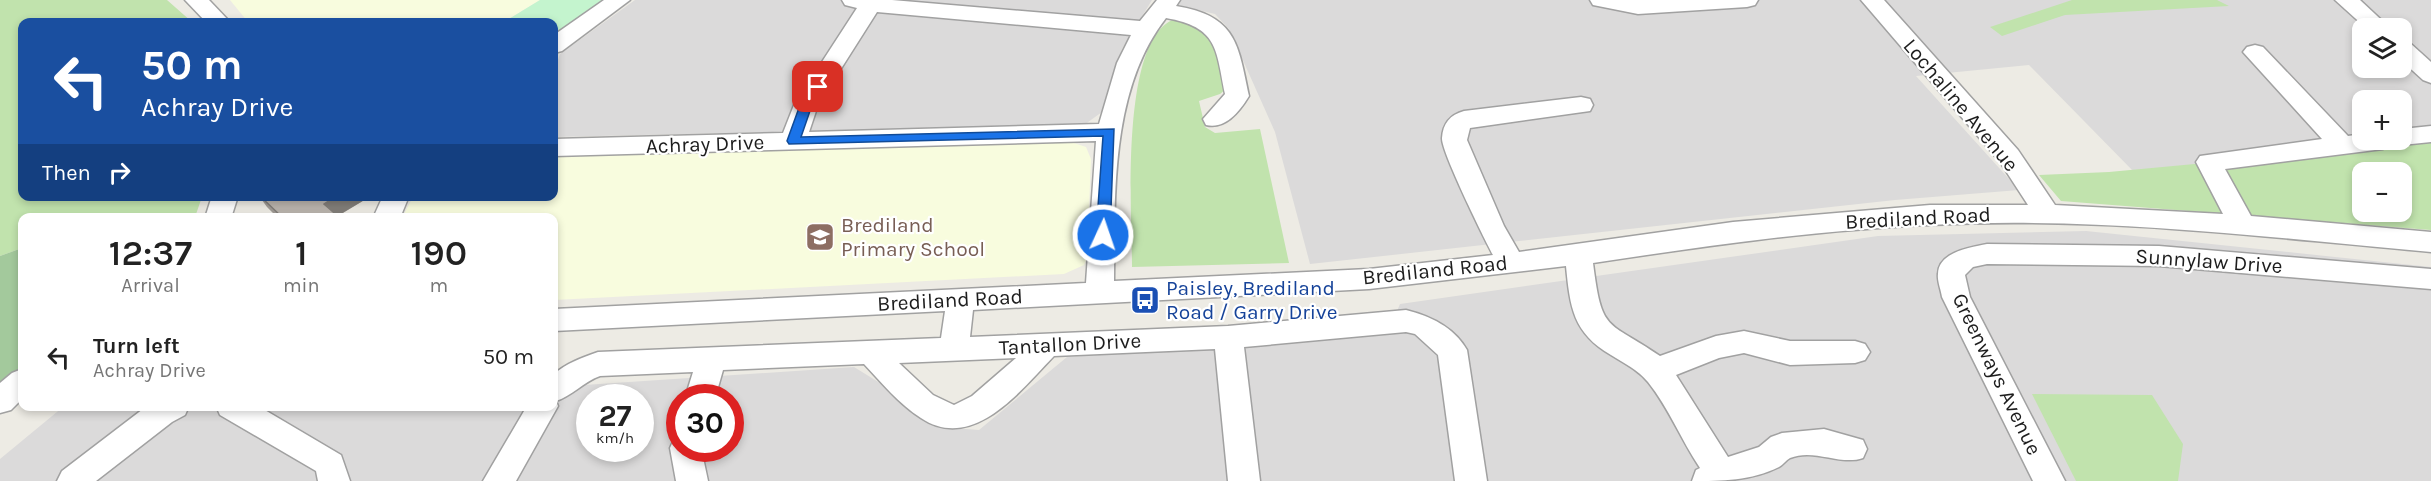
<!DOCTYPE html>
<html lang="en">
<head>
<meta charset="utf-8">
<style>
	:root { --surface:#fff; --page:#f2f2f2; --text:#222; --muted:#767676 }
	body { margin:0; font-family:Karla,sans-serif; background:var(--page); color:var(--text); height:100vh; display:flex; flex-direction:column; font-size:22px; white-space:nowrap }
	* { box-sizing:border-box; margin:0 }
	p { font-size:20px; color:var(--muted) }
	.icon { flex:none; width:33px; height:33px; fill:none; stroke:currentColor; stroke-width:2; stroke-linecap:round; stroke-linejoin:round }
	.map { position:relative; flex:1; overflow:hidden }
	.drawer { position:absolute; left:18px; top:213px; width:540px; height:198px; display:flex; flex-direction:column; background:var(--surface); border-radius:12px; box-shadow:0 3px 9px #0003 }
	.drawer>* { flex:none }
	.hud { position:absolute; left:18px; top:18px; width:540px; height:183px; border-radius:12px; box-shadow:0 3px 9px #0003; background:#1a4fa0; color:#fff; overflow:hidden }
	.fabs { position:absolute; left:2352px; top:18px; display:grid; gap:12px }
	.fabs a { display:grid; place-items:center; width:60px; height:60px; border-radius:12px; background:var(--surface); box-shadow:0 3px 9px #0003; font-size:30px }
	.speed { position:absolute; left:576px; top:384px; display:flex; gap:12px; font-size:30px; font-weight:700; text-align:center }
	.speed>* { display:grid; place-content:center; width:78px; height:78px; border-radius:50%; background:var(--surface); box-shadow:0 3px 9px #0003; line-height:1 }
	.speed small { font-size:15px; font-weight:400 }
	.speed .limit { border:9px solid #d22; background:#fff; color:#111 }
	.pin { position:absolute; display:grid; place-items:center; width:51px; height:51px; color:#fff; margin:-26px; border-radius:12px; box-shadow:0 3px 9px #0006 }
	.me { position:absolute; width:66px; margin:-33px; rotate:3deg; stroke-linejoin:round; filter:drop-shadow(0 0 4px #0008) }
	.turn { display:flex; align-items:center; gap:21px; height:126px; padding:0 24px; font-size:27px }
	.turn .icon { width:78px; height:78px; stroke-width:2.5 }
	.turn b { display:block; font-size:42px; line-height:51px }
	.then { display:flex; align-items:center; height:57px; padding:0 24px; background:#0003; gap:12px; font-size:22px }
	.eta { display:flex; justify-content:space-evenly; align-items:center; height:102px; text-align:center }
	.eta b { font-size:36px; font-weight:600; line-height:42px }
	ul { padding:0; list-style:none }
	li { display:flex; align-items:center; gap:18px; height:84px; padding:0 24px }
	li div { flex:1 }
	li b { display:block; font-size:22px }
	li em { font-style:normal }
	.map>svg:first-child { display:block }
</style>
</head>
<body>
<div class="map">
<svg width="2431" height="481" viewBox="0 0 2431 481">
	<rect width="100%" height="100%" fill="#edebe4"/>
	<g fill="#dbdada" fill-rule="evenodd">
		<polygon points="635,0 1152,0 1122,49 1102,112 1084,125 554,137 554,71 560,54"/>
		<path d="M1158,0H2431V142L2135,173L2029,65L1916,76L2019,190L1895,200L1310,264L1275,132L1229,29L1215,14ZM2362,28H2402V68H2362ZM2362,100H2402V140H2362Z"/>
		<path d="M2086,231L2431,267V481H0V459L63,407L554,406V387L854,367L953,428L979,430L1067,357L1387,335L1400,304L1878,236ZM590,398H640V448H590ZM680,398H730V448H680Z"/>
	</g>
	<g fill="#f8fcde">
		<polygon points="230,0 540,0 504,22 248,22"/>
		<polygon points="1071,142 1086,147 1091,159 1087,258 1084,265 1064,274 554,300 554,218 402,218 413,197 554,196 554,154"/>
	</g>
	<g fill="#c1e3ad" fill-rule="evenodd">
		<polygon points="0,0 167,0 192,22 22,22 22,196 202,197 195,217 22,218 22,248 0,256"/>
		<polygon points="2072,0 2217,0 2229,6 2065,15 2002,36 1990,27"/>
		<path d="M1175,19L1197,22L1216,48L1226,89L1220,94L1199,101L1205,127L1215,133L1260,129L1289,263L1132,267C1132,218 1119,37 1175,19Z"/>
		<path d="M2431,142V230L2061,201L2039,175L2109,172ZM2362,172H2402V212H2362Z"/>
		<polygon points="2032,394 2152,395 2183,444 2178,481 2076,481"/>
	</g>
	<polygon fill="#a3c99c" points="22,248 22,367 0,385 0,256"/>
	<polygon fill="#c4f4ce" points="540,0 603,0 554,35 554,22 504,22"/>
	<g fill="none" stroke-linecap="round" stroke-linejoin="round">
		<g stroke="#a1a1a1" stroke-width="3">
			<g id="minor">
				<polygon points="185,0 209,0 230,22 206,22"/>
				<polygon points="604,0 630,0 562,51 554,53 554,35"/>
				<path d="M842,0H892L1140,21L1157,0H1180L1176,6C1236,16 1238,43 1249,96C1240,111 1225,130 1206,125L1203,119L1225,94C1216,49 1218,27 1166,18C1110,90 1115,195 1114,281L1369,269L1493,255C1484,238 1441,151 1442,138C1443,123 1450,115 1464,111L1581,97L1590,99L1593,105L1590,111L1470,128L1467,140L1504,226L1519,252L1733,222L1930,205H2028L2000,162L1861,0H1884L2018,150L2055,205L2223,214L2196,162L2200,156L2322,139L2243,52L2247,47L2255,45L2263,47L2348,136L2362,134V140H2402V129L2431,126V142L2402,145L2394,143L2383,149L2225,169L2251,216L2431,232V252C2265,237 2097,216 1930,225C1817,230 1705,246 1593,263C1602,334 1606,319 1660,356L1716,336L1744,331L1790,341H1855L1865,344L1870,352L1865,360L1855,363L1790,365L1744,353L1719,358L1676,375L1728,457L1759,447L1771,437L1782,433L1824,429L1863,440L1867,449L1863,458C1840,466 1814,448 1790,458C1786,460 1783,465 1779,467C1751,481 1722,481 1692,481L1696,470L1700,468C1681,440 1669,408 1648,382C1638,370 1624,363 1611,355C1573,333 1570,307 1566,266L1369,289L973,310L970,337L1228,326L1406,310C1430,316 1454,327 1467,350L1487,481H1455L1438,355L1415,334L1406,332L1244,347L1260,481H1228L1215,349L1054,356C1021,390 973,453 921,418C899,404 882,383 864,364L723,370L715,398H685L693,372L600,376C583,382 572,396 556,401L558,406L516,481H483L527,406H554V374C567,363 581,358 598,352L941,338L945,311L554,331V309L1086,283L1096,141L554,156V139L783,133L794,105L857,8L845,5ZM877,12L1131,35L1117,63L1099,124L809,132L818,105ZM1016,358L972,396L954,405L933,395L899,363Z"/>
				<polygon points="1590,0 1758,0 1755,5 1747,7 1638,14 1593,5"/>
				<polygon points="2335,0 2360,0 2390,28 2366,28"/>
				<polygon points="2402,41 2410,43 2431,62 2431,83 2423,80 2402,61"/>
				<polygon points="212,196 238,196 231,218 205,218"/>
				<polygon points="383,196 409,196 400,218 373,218"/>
				<path d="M1987,244L2159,246L2431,269V289L2159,266L1987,264L1973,267L1965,275L1970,297L2065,481H2033L1942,297C1941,290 1937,281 1938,274C1938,252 1971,247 1987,244Z"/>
				<polygon points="22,369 22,399 11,410 0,413 0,383 12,373"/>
				<polygon points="147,406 189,406 185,415 172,422 96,481 57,481 62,471"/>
				<polygon points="216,406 258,406 341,455 350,481 318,481 316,471 220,415"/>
				<polygon points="680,437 680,448 701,448 708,481 676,481 670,448 674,439"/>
			</g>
		</g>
		<use href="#minor" fill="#fff" fill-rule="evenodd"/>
	</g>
	<polygon fill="#a09b95" points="259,196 371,196 338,216 340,218 278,218 267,207"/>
	<polygon fill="#827e79" points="336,196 371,196 334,218 324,204"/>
	<polygon fill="#bab4ad" stroke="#827e79" stroke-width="1.5" points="260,196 336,196 324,204 340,218 283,218"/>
	<polygon fill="#1a73e8" stroke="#114b97" stroke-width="1.5" points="818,83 824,87 812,105 801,137 1114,129 1110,235 1103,240 1096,235 1103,136 789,144 787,141 800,105 813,85"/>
	<defs>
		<g id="school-square" transform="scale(1.5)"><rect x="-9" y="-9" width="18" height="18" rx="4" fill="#8d6e63" stroke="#fff"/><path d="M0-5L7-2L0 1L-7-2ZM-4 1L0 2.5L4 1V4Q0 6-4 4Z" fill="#fff"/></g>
		<g id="bus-square" transform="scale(1.5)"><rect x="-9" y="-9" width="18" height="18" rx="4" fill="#1a4fb4" stroke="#fff"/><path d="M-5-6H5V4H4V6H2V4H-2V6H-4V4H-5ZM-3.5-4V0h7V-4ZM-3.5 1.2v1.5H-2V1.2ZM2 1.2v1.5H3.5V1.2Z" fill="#fff"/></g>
	</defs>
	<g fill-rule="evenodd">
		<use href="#school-square" x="820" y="237"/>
		<use href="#bus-square" x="1145" y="300"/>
	</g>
	<g text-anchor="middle" stroke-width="4.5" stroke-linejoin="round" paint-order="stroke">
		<g font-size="21" fill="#1d1d1d" stroke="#fff">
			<text transform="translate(1961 105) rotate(50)" y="7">Lochaline Avenue</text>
			<text transform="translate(705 144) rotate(-2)" y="7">Achray Drive</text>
			<text transform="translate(1918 218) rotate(-3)" y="7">Brediland Road</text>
			<text transform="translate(2209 261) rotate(4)" y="7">Sunnylaw Drive</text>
			<text transform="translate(1435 270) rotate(-6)" y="7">Brediland Road</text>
			<text transform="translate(950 300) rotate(-3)" y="7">Brediland Road</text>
			<text transform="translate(1070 344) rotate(-3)" y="7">Tantallon Drive</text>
			<text transform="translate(1997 374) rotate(64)" y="7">Greenways Avenue</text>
		</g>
		<g font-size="21" fill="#785e54" stroke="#fff" text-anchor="start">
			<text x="841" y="232">Brediland<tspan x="841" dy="24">Primary School</tspan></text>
		</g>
		<g font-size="21" fill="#164399" stroke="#fff" text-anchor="start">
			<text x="1166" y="295">Paisley, Brediland<tspan x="1166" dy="24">Road / Garry Drive</tspan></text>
		</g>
	</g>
</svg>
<div class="fabs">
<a><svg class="icon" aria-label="layers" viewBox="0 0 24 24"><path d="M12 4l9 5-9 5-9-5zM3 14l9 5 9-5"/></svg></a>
<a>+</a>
<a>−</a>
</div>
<div class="speed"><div>27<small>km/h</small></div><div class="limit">30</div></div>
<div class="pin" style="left:818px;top:87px;background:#d93025"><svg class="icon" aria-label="arrive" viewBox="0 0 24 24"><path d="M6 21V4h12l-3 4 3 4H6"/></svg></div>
<svg class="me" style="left:1103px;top:235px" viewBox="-20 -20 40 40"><circle r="17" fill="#1a73e8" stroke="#fff" stroke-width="3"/><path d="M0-11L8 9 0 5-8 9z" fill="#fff"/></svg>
<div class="hud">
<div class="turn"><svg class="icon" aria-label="left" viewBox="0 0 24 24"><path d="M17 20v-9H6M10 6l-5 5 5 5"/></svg><div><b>50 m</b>Achray Drive</div></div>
<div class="then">Then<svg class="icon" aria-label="right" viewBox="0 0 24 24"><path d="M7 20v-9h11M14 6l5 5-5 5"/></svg></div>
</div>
<section class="drawer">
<div class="eta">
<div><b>12:37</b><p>Arrival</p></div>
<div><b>1</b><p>min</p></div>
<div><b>190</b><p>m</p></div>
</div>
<ul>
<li><svg class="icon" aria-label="left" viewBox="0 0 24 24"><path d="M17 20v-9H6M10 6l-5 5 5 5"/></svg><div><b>Turn left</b><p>Achray Drive</p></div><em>50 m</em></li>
</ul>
</section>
</div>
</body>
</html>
